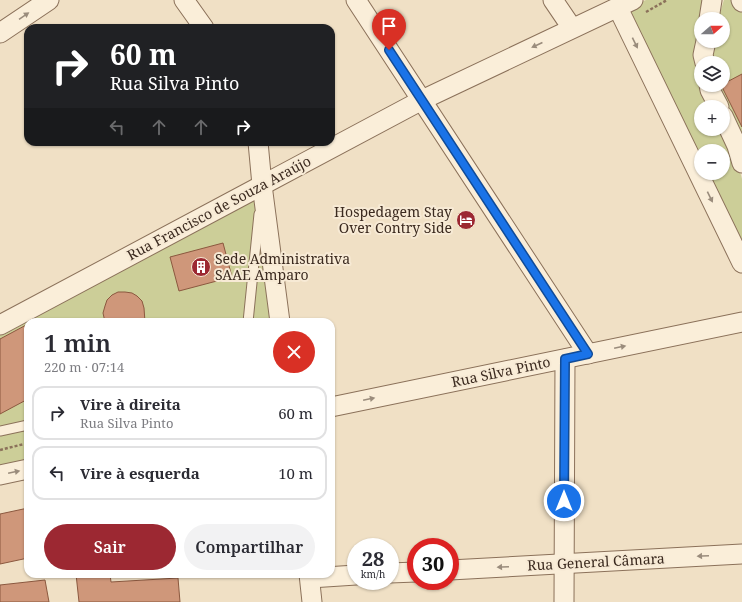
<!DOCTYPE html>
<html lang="pt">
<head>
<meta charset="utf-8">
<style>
	:root { --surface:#fff; --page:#f2f2f3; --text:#2b2b33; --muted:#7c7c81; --line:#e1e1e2; --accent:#9c2832 }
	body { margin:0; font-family:"Noto Serif",serif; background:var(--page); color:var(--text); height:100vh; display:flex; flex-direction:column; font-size:15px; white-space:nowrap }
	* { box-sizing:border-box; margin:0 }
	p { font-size:13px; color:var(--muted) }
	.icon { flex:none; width:22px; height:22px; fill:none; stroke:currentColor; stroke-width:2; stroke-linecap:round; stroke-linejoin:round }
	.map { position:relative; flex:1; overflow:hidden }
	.drawer { position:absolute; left:24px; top:318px; width:311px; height:260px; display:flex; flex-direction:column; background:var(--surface); border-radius:12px; box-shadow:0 1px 3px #0004 }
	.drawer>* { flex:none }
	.hud { position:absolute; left:24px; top:24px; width:311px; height:122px; border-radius:12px; box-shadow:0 1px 3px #0004; background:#202124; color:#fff; overflow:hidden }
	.needle { width:26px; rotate:70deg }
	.tools { position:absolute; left:694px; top:12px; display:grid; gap:8px }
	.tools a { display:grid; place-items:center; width:36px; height:36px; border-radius:50%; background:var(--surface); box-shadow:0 1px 3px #0004; font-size:20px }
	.speed { position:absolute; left:347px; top:538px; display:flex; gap:8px; font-size:20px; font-weight:700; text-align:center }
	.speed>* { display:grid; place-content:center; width:52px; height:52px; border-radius:50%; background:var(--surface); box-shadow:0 1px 3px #0004; line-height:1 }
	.speed small { font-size:10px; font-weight:400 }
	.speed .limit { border:6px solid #d22; background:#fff; color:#111 }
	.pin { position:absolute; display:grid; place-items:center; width:34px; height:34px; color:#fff; margin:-41px -17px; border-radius:50% 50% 50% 0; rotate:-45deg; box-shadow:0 0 4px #0007 }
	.pin .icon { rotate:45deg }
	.me { position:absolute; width:44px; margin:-22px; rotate:0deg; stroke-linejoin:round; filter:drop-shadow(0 0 3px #0008) }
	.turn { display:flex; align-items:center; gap:14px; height:84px; padding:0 20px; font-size:18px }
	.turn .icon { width:52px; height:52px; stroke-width:2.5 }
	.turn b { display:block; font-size:28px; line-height:34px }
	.lanes { display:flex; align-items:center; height:38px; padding:0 20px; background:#0003; justify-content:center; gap:20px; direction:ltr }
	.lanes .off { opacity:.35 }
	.round { display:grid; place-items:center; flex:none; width:42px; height:42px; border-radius:21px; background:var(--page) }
	.headline { display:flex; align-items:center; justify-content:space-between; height:68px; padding:0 20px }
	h1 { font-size:24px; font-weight:600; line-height:30px }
	.action { display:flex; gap:8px; margin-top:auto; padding:8px 20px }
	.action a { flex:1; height:46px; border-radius:24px; background:var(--accent); color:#fff; font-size:16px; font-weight:600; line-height:46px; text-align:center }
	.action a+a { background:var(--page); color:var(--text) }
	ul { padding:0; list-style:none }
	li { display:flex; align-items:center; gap:12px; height:54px; margin:0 8px 6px; padding:0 12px; border:2px solid var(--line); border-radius:12px }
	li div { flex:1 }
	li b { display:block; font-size:15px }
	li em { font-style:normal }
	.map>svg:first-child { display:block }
</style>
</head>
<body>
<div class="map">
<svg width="742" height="602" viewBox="0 0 742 602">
	<rect width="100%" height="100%" fill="#f0e0c5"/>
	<g fill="#ccce98">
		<polygon points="646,0 707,0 701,19 701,85 714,107 701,107 701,129 723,129 734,150 742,179 742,256 702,173 723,173 723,151 701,151 701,172 622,11"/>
		<polygon points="724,0 736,0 742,13 742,147 714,85 723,85 723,63 710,63 712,41 723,41 723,19 718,19"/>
		<polygon points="260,187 278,322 28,322 28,476 0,483 0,327"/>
	</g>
	<g fill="#cf977a" stroke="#8b583f">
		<polygon points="742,74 742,127 721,85 723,85 723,84"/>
		<polygon points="223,243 232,277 179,291 170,257"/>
		<polygon points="118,292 125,292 132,293 137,296 142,301 144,308 145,322 105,322 103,313 105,306 107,300 112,295"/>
		<polygon points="28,324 28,399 0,414 0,339"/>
		<polygon points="28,508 28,558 0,564 0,514"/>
		<polygon points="76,574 110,574 111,582 178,578 180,602 79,602"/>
		<polygon points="45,580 49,602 0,602 0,585"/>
	</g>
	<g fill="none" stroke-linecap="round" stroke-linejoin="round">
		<g stroke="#8b715a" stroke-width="11">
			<g id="lane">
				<polyline points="248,322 259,214"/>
				<polyline points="0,431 28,425"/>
			</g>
		</g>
		<g stroke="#8b715a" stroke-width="21">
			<g id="street">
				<polyline points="184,0 204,28"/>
				<polyline points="356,0 588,354"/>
				<polyline points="553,0 572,28"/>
				<polyline points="741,0 742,2"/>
				<polyline points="618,8 742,263"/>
				<polyline points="709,19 712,0"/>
				<polyline points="0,33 49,0"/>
				<polyline points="705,63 703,55 706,41"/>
				<polyline points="709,85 710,90 719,107"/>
				<polyline points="723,116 737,146 742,163"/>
				<polyline points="258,142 262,185 280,322"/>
				<polyline points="0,325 422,100 633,0"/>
				<polyline points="331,407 742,322"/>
				<polyline points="0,475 28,469"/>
				<polyline points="450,570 742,554"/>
				<polyline points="390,573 416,572"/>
				<polyline points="309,574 312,602"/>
				<polyline points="310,578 356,575"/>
				<polyline points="564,602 565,359"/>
			</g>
		</g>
		<g stroke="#8b715a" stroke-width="2.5" stroke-dasharray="3 2" stroke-linecap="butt">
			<polyline points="646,12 667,0"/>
			<polyline points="0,450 28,443"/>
		</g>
		<use href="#lane" stroke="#faeed9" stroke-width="9"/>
		<use href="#street" stroke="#faeed9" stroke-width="19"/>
	</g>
	<defs><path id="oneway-solid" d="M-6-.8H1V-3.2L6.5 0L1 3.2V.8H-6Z"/></defs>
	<g fill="#9a8c7c">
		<use href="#oneway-solid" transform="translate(24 16) rotate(-34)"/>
		<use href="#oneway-solid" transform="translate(635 43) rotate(64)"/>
		<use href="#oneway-solid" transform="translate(537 45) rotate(155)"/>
		<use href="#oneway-solid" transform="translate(710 197) rotate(64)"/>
		<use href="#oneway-solid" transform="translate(620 347) rotate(-12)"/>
		<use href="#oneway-solid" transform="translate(369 399) rotate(-12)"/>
		<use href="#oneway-solid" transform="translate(14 472) rotate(-12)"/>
		<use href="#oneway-solid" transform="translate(703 556) rotate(177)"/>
		<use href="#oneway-solid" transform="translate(503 567) rotate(177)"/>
	</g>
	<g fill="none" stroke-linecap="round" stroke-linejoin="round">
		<g stroke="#114b97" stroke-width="10">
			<polyline id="route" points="389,50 588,354 565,359 564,501"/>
		</g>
		<use href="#route" stroke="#1a73e8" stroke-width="7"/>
	</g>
	<defs>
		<g id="hotel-disc" transform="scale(1)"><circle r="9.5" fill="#9c2832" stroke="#f7ead5"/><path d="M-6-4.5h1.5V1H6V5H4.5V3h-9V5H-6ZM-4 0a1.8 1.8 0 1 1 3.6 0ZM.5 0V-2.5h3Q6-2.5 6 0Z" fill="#fff"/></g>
		<g id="building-disc" transform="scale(1)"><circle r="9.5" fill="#9c2832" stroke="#f7ead5"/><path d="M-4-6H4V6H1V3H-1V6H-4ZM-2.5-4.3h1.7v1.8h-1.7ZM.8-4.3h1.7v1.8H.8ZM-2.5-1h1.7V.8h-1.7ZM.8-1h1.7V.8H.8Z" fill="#fff"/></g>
	</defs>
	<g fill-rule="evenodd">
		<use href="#hotel-disc" x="466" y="220"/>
		<use href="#building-disc" x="201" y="267"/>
	</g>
	<g text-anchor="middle" stroke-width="4" stroke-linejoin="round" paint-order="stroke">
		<g font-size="14" fill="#3b2a1f" stroke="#f7ead5">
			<text transform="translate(219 208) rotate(-28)" y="5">Rua Francisco de Souza Araújo</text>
			<text transform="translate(501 372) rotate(-12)" y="5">Rua Silva Pinto</text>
			<text transform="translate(596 562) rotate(-3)" y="5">Rua General Câmara</text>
		</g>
		<g font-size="14" fill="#3b2a1f" stroke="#f7ead5" text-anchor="end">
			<text x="452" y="217">Hospedagem Stay<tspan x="452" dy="16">Over Contry Side</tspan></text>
			<text x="215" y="264" text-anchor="start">Sede Administrativa<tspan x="215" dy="16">SAAE Amparo</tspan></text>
		</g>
	</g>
</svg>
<div class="tools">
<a><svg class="needle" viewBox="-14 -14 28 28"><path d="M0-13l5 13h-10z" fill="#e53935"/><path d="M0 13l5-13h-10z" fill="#7c7c81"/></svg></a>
<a><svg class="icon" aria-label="layers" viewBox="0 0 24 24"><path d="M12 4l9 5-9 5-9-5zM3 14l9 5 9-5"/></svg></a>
<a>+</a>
<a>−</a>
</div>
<div class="speed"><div>28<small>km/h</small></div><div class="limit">30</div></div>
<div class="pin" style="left:389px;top:50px;background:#d93025"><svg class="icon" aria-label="arrive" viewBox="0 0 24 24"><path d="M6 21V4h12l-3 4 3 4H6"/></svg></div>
<svg class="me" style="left:564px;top:501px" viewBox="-20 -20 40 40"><circle r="17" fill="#1a73e8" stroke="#fff" stroke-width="3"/><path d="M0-11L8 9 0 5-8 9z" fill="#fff"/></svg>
<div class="hud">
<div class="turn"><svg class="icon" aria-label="right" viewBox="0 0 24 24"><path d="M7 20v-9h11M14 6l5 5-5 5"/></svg><div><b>60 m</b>Rua Silva Pinto</div></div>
<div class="lanes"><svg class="icon off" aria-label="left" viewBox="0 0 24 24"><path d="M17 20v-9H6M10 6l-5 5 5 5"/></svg><svg class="icon off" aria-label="ahead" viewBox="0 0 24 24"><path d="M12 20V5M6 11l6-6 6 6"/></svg><svg class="icon off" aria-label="ahead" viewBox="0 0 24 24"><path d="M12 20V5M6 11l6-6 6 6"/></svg><svg class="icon" aria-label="right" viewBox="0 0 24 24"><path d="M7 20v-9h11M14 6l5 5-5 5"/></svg></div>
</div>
<section class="drawer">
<div class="headline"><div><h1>1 min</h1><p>220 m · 07:14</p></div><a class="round" style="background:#d93025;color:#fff"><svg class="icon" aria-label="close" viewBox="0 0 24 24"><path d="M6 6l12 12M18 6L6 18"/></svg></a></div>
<ul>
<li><svg class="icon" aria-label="right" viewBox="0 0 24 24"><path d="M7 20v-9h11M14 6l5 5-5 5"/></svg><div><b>Vire à direita</b><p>Rua Silva Pinto</p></div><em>60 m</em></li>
<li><svg class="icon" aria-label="left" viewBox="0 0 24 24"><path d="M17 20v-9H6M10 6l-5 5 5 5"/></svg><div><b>Vire à esquerda</b></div><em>10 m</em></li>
</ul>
<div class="action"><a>Sair</a><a>Compartilhar</a></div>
</section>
</div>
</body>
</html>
